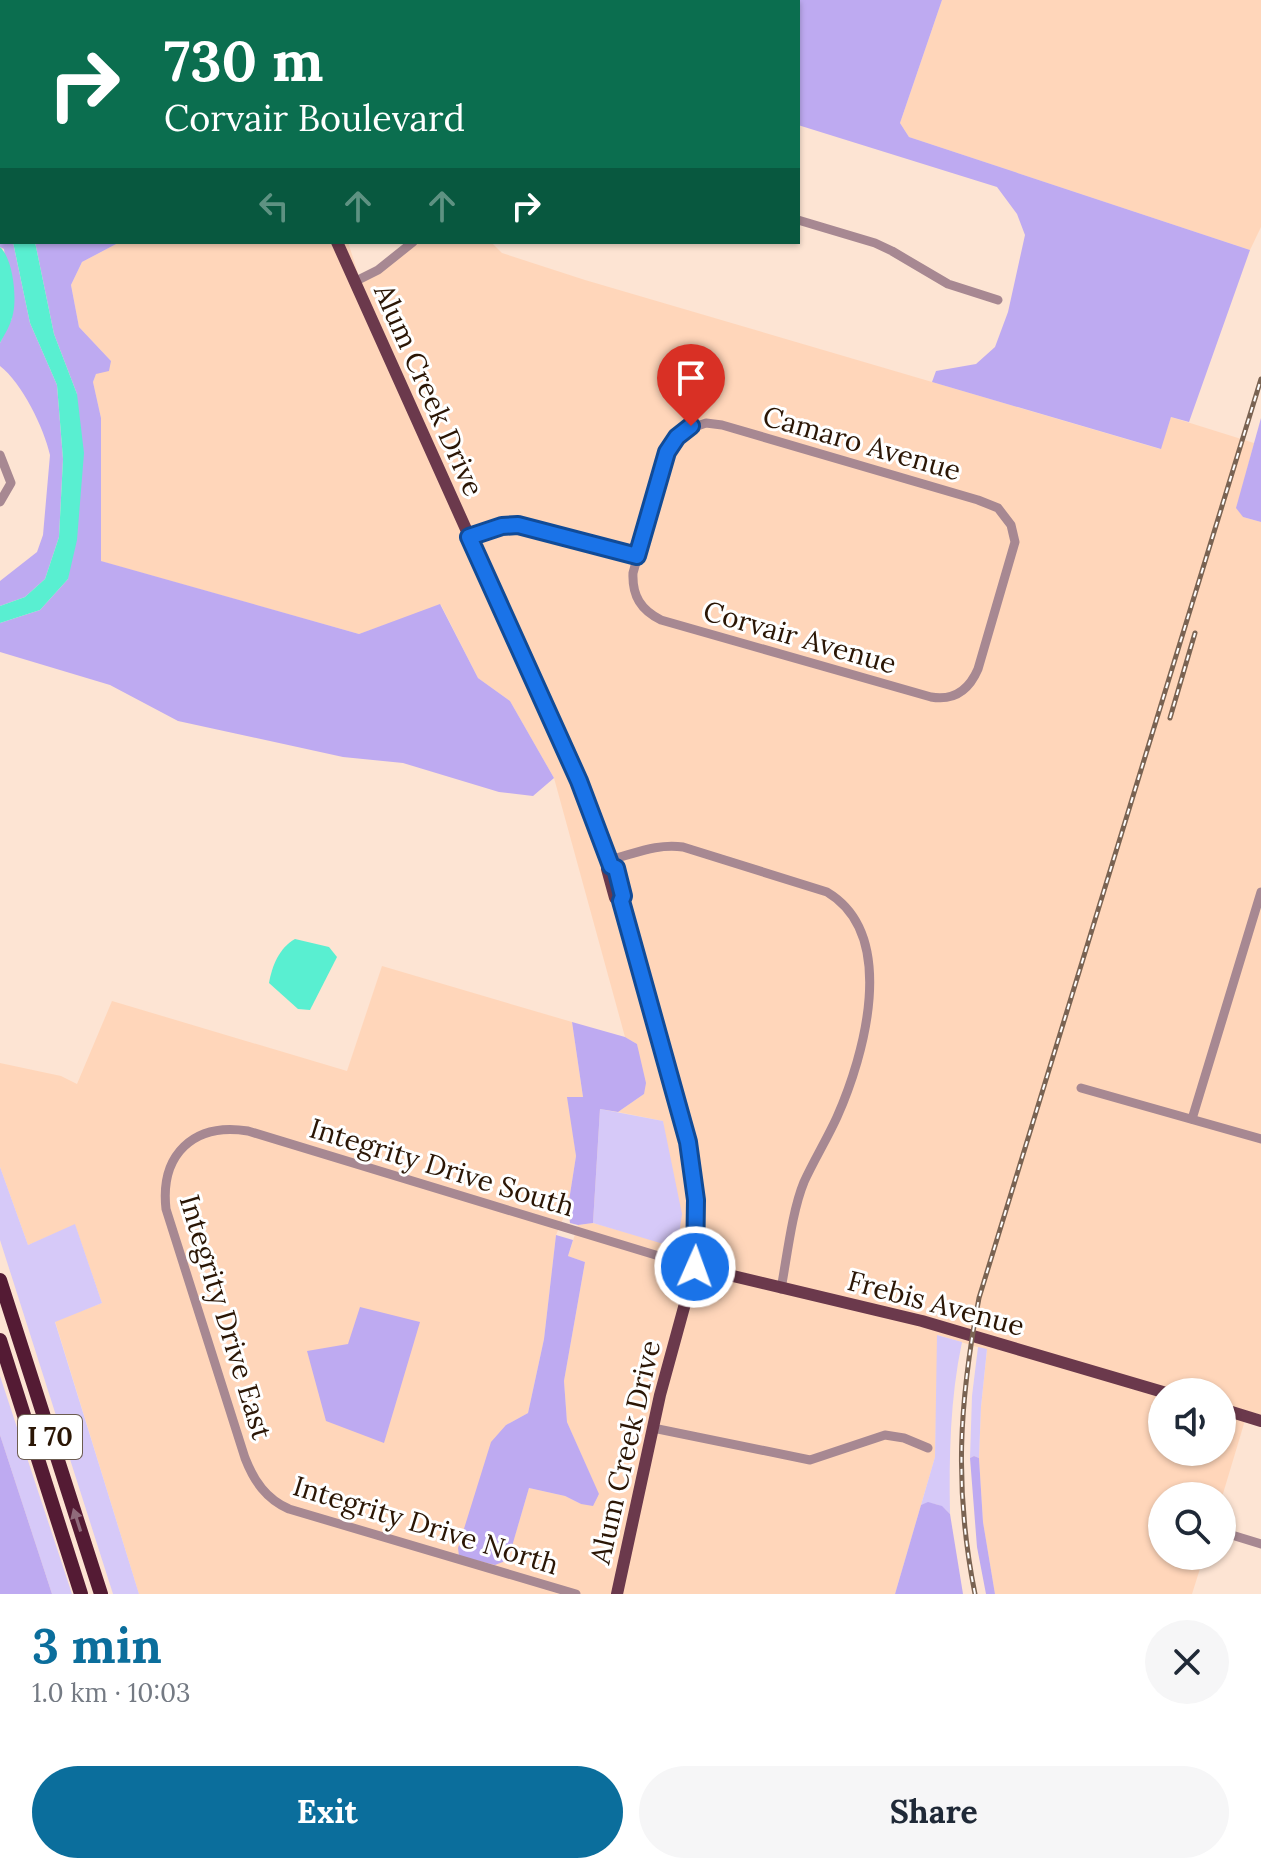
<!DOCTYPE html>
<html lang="en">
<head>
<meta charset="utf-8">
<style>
	:root { --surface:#fff; --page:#f6f6f7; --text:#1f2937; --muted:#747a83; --accent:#0b6e9c }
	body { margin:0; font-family:Lora,serif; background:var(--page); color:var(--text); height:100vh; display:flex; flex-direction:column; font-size:30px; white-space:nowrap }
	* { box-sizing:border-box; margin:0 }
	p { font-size:26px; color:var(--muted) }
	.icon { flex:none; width:44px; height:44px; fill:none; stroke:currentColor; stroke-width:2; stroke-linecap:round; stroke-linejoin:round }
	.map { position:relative; height:1594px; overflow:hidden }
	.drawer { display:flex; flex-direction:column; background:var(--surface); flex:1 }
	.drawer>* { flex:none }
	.hud { position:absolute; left:0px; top:0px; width:800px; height:244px; box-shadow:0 2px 6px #0004; background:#0b6e4f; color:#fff; overflow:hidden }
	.tools { position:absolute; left:1148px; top:1378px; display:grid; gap:16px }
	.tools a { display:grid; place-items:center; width:88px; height:88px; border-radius:50%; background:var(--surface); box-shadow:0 2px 6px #0004; font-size:40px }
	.pin { position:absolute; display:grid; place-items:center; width:68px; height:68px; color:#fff; margin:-82px -34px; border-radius:50% 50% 50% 0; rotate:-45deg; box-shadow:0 0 8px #0007 }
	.pin .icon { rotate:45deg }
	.me { position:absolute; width:88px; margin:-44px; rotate:2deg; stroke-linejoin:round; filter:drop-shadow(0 0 6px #0008) }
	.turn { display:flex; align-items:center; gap:28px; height:168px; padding:0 32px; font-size:36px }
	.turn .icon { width:104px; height:104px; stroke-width:2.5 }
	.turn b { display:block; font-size:56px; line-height:68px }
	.lanes { display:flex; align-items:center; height:76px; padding:0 32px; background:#0003; justify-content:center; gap:40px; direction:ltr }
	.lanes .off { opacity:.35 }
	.round { display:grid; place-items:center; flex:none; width:84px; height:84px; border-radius:42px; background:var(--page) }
	.head { display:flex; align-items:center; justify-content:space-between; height:136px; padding:0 32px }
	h1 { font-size:48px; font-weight:800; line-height:60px; color:var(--accent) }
	.cta { display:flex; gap:16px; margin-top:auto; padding:16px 32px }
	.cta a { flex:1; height:92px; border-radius:48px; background:var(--accent); color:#fff; font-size:32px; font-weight:800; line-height:92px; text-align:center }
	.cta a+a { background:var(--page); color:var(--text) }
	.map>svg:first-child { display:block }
</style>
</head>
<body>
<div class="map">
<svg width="1261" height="1594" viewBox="0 0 1261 1594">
	<rect width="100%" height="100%" fill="#fde4d3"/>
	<g fill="#ffd6ba" fill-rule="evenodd">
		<polygon points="25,0 407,0 406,2"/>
		<polygon points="942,0 1261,0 1261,227 1250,250 909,137 900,123"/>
		<path d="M120,242H348L360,280L416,242H491L502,253L585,280L1160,449L1171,417L1254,443L1237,508L1243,517L1261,522V1421L1246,1417L1222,1497L1162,1496V1556H1204L1192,1594H995L983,1522L979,1458L981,1407L987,1350L938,1335L935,1457L895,1594H139L55,1321L102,1303L75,1225L28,1245L0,1167V1063L61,1076L77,1084L112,1001L347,1071L382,966L572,1022L583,1097H568L576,1156L568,1207L556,1235L544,1339L528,1413L506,1425L508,1559L529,1488L565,1496L581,1504L599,1495L567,1422L564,1381L585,1262L568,1256L578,1225L593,1223L677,1247L663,1121L618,1112L644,1094L637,1044L625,1037L554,778L510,701L478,678L441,605L359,634L100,561L101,418L93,382L96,374L111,361L79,327L71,285L82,262ZM1162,1392H1222V1452H1162Z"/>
	</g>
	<g fill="#d6c9f8">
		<polygon points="600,1109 663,1121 682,1214 677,1248 593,1223"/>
		<polygon points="0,1167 28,1245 75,1224 102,1303 55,1322 139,1594 113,1594 0,1240"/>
		<path d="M937,1335L962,1342C950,1399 949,1455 950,1514C942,1505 933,1501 921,1505L935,1457Z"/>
		<polygon points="978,1347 987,1349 981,1407 979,1458 974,1456 970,1458 972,1396"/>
		<polygon points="0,1376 72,1594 52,1594 0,1435"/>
	</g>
	<g fill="#beaaf1">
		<polygon points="407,0 942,0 900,123 909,137 1250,250 1189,422 1171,417 1161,449 932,382 936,371 976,364 995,347 1008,312 1025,235 1017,214 997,187 798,125 798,2 406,2"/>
		<path d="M0,165L2,242H13L30,323L57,385L63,459L59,537L45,579L25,597L0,606V581L37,552L43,535L50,455C44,428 22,383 0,366V343L12,318L4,249L0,247Z"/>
		<polygon points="35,242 120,242 82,262 71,285 79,327 111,361 109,371 96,374 93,382 101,418 101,561 359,634 440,604 478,678 510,701 554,778 533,796 499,792 403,763 343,757 178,721 110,685 0,652 0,623 40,610 68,579 77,394 54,334"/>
		<polygon points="1261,418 1261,522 1243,517 1236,508"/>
		<polygon points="572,1022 625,1037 637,1044 646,1083 644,1094 618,1112 600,1109 593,1223 578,1225 570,1223 568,1207 576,1156 567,1097 583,1097"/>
		<polygon points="556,1235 573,1240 568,1256 585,1262 564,1381 567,1422 599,1494 593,1506 581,1504 565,1496 529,1488 508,1560 495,1565 459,1556 458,1548 491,1442 506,1425 528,1413 544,1339"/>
		<polygon points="360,1307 420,1322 384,1443 326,1421 307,1351 348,1344"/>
		<polygon points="0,1435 52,1594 0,1594"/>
		<polygon points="974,1456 979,1458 983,1522 995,1594 986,1594 977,1547 970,1458"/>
		<polygon points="928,1502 942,1506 950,1514 963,1594 895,1594 921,1505"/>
	</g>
	<g fill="#59efd1">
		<polygon points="13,242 35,242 54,334 77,394 84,453 77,540 68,579 40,610 0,623 0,606 25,597 45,579 59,537 63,459 57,385 30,323"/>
		<path d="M0,247C13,259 17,297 13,314C11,324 5,334 0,343Z"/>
		<path d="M295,939L329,947L337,957L310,1010L298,1009L269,983C272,966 279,948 295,939Z"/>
	</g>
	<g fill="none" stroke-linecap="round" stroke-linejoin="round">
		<g stroke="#a78892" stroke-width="9">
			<polyline points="798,220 875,243 892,251 948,284 998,300"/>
			<polyline points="354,282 378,270 413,242"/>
			<path d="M706,423L722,425L978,500L998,508L1011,525L1015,542L978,669C969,690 954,701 931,697L661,620C641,610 632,596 633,573L667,452L683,431Z"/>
			<polyline points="0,455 11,483 0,502"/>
			<polyline points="469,537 502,526 518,525 637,556"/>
			<path d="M609,860C634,854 657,843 683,847L827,892C899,935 864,1056 837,1117C827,1139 814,1160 804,1182C792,1211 787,1257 781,1289"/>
			<polyline points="1081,1088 1261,1139"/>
			<polyline points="1192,1119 1261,892"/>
			<polyline points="653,1428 810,1460 885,1435 904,1438 928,1448"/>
			<polyline points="1222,1532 1261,1544"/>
			<path d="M576,1594L289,1509C266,1499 254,1481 245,1458L166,1209C160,1155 193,1122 248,1131L695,1267"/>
		</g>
		<g stroke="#6b394c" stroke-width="12">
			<polyline points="234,0 235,2"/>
			<polyline points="337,242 567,754 611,866 616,868 623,896 621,901 686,1131 694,1171 697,1219 695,1267 660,1395 617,1594"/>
			<polyline points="611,866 607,869 615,898 621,901"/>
			<polyline points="695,1267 922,1321 1163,1392"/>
			<polyline points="1222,1409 1261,1421"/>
		</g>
		<g stroke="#541b34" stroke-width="14">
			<polyline points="0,1280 101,1594"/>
			<polyline points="0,1340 81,1594"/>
		</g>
		<g stroke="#7a6352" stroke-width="5">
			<g id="rail">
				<polyline points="223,2 244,0"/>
				<polyline points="0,23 2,23"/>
				<polyline points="1170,718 1195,633"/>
				<path d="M975,1594C954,1489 959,1403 979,1298L1261,379"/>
			</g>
		</g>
		<use href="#rail" stroke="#fff" stroke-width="2" stroke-dasharray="6" stroke-linecap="butt"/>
	</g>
	<defs><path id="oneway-solid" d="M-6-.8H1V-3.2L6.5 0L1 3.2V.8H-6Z" transform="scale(2)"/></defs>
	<use fill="#906b7b" href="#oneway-solid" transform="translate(77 1520) rotate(-108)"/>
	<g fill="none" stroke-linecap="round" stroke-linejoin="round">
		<g stroke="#114b97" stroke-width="20">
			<polyline id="route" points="691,426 677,437 667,452 637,556 518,525 502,526 469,537 579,781 611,866 616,868 623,896 621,901 688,1142 696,1200 695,1267"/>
		</g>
		<use href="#route" stroke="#1a73e8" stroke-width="14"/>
	</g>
	<g text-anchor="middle" stroke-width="6" stroke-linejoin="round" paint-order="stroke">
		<rect fill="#fff" stroke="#6b5c50" stroke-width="2" x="18" y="1415" width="64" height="44" rx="6"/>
		<g font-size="26" font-weight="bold" fill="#2b1605">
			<text x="50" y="1446">I 70</text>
		</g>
		<g font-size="28" fill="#2b1605" stroke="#fff">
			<text transform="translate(429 390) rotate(66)" y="10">Alum Creek Drive</text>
			<text transform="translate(862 443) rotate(16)" y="10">Camaro Avenue</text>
			<text transform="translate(800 637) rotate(16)" y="10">Corvair Avenue</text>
			<text transform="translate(442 1167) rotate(17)" y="10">Integrity Drive South</text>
			<text transform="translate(936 1303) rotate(15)" y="10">Frebis Avenue</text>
			<text transform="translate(226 1317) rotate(73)" y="10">Integrity Drive East</text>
			<text transform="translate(625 1452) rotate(-77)" y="10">Alum Creek Drive</text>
			<text transform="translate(426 1525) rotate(17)" y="10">Integrity Drive North</text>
		</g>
	</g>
</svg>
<div class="tools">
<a><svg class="icon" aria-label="sound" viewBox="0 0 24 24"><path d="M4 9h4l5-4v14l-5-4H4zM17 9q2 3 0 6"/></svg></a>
<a><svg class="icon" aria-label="search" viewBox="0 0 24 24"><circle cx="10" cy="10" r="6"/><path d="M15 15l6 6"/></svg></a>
</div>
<div class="pin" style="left:691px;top:426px;background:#d93025"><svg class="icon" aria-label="arrive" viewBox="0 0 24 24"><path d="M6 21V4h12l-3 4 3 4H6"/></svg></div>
<svg class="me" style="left:695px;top:1267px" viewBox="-20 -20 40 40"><circle r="17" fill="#1a73e8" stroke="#fff" stroke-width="3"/><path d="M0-11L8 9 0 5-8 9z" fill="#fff"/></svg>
<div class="hud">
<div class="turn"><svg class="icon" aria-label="right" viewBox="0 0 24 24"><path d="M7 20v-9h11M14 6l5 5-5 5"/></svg><div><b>730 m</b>Corvair Boulevard</div></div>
<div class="lanes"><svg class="icon off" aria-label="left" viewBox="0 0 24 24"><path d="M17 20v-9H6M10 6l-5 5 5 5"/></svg><svg class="icon off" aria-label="ahead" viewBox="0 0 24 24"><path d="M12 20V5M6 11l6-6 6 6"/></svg><svg class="icon off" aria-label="ahead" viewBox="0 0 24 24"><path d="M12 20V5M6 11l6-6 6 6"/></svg><svg class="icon" aria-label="right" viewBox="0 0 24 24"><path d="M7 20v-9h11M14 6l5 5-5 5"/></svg></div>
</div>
</div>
<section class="drawer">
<div class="head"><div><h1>3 min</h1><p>1.0 km · 10:03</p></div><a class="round"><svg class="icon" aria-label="close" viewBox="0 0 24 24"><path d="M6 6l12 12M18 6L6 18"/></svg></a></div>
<div class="cta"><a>Exit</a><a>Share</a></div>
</section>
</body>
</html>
